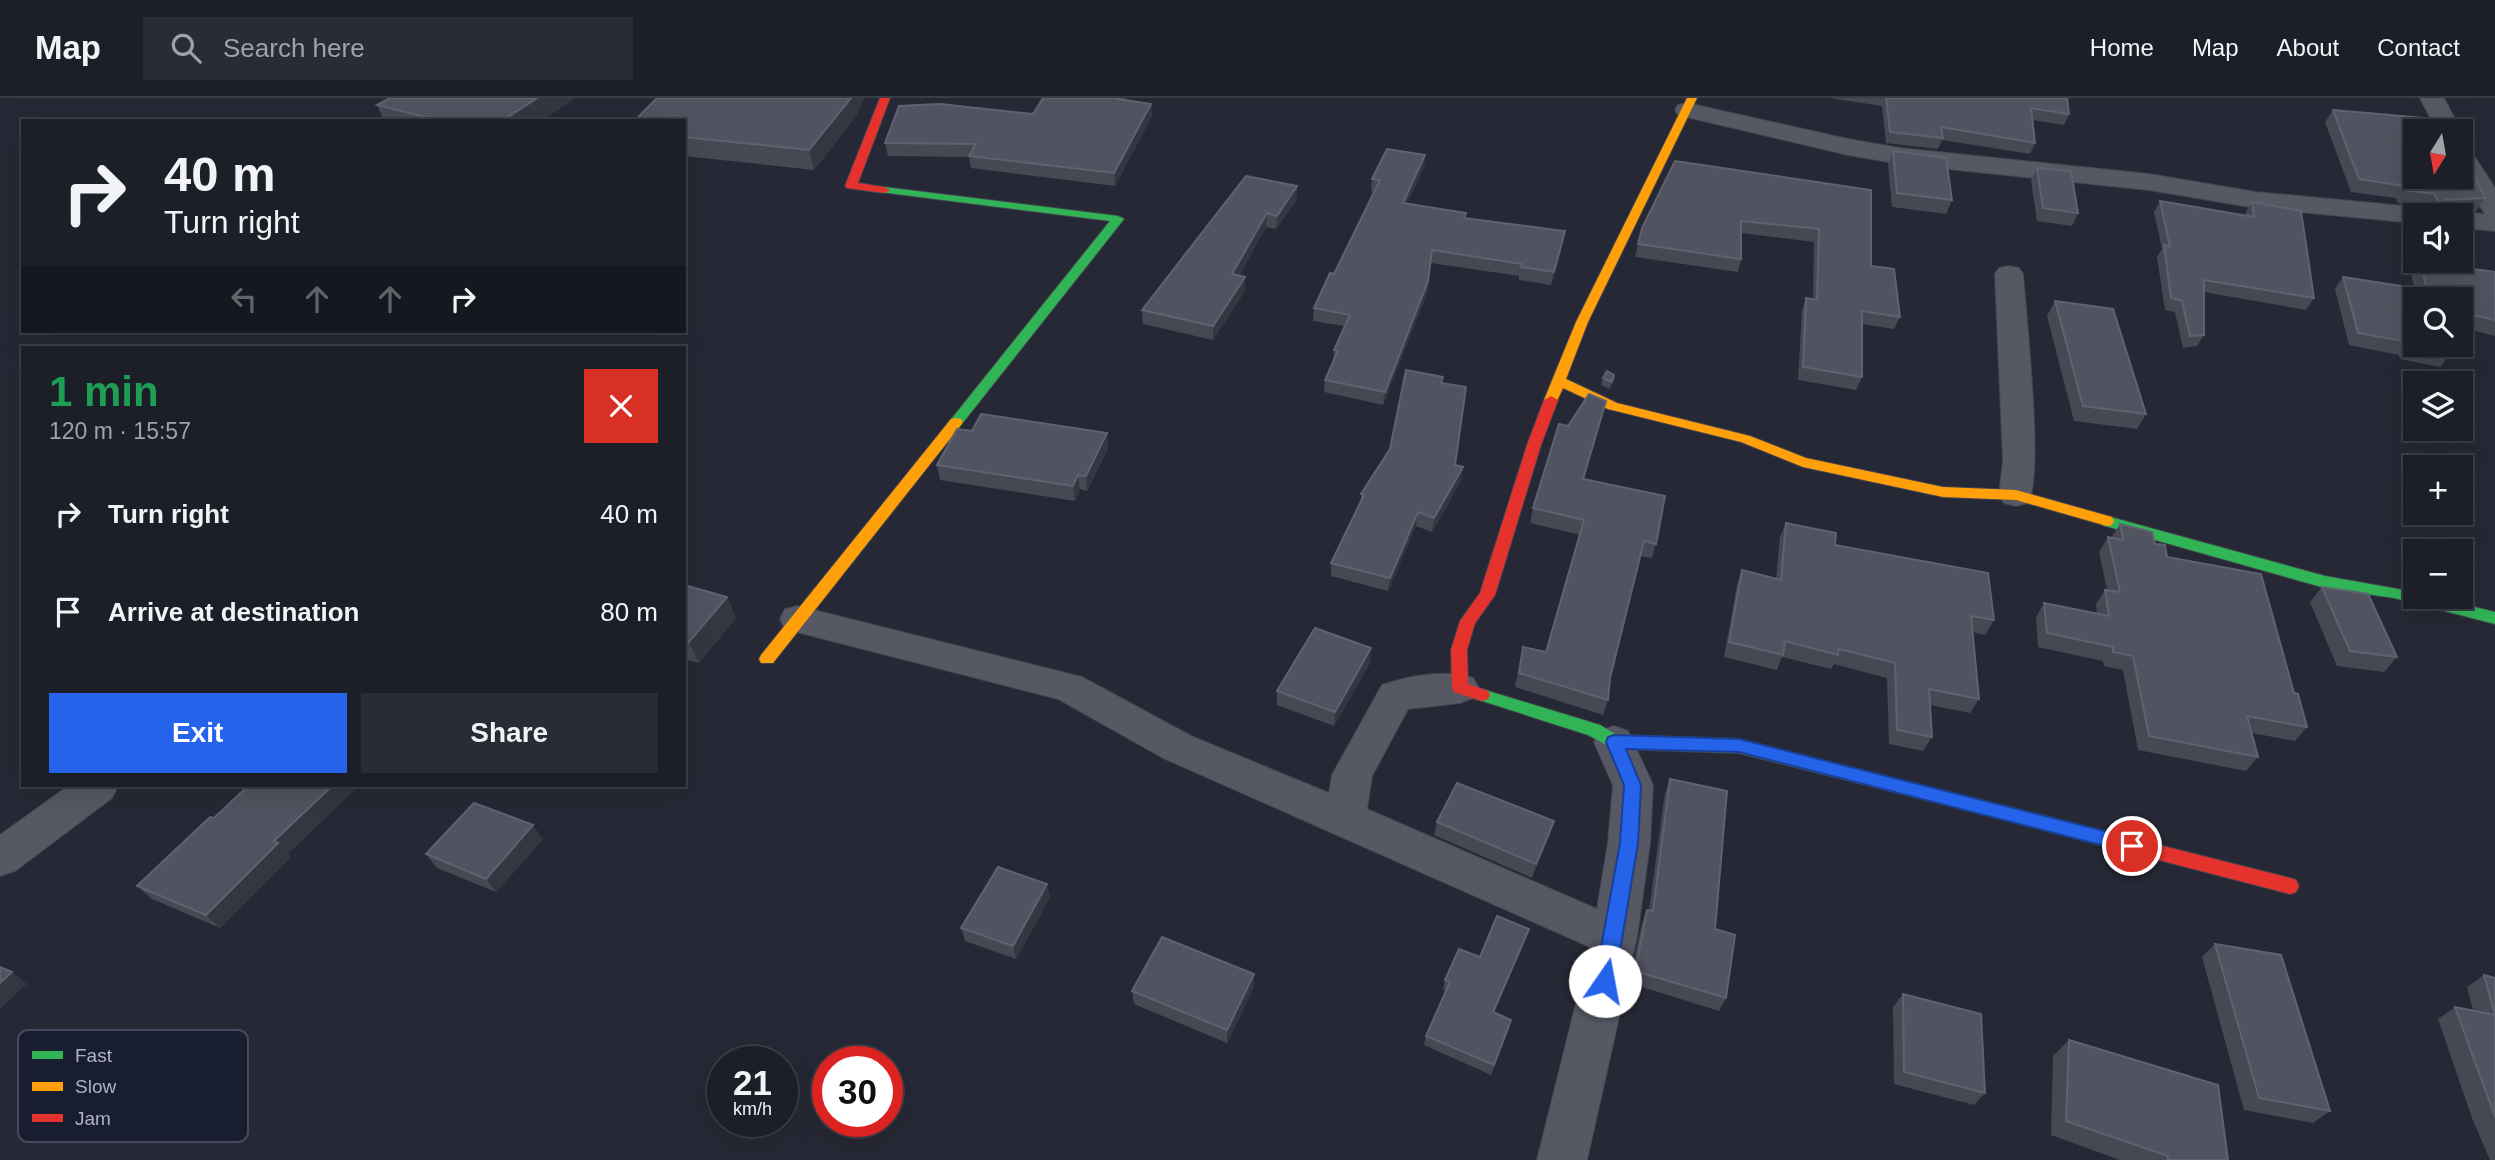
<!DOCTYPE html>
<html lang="en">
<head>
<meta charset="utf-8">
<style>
	:root { --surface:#1c1f28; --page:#292c34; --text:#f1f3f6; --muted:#a0a2a8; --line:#3a3d45; --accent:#2563eb }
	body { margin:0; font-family:Helvetica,sans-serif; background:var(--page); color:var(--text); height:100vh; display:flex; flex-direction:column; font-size:26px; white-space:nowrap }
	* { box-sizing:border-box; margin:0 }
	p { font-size:23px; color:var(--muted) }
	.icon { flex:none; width:38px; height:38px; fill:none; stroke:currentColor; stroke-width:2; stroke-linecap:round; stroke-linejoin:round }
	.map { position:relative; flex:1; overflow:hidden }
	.sheet { position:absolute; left:21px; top:248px; width:665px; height:441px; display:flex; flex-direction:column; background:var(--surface); border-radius:0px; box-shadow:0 7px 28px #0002,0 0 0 2px var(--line) }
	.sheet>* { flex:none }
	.hud { position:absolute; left:21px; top:21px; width:665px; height:214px; border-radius:0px; box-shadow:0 7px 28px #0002,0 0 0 2px var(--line); background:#1c1f28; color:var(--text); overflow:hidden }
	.needle { width:46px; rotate:191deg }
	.buttons { position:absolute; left:2403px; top:21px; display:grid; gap:14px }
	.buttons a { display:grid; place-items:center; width:70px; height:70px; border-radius:0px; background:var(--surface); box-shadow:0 7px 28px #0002,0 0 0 2px var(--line); font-size:35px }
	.speed { position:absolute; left:707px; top:948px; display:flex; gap:14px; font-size:35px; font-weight:700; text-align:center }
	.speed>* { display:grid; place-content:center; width:91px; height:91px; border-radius:50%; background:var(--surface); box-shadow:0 7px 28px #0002,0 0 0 2px var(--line); line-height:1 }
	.speed small { font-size:18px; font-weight:400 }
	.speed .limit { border:10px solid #d22; background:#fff; color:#111 }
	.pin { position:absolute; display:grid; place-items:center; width:60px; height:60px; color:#fff; margin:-30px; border:4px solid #fff; border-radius:50%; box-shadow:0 2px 7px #0007 }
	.me { position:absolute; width:77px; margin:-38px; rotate:12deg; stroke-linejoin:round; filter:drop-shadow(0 0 5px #0008) }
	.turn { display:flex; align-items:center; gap:24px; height:147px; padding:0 28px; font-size:32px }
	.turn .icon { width:91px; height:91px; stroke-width:2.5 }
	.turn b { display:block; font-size:49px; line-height:60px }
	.lanes { display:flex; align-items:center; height:66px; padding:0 28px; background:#0003; justify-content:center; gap:35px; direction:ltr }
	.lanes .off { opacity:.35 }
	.round { display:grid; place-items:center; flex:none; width:74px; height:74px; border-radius:0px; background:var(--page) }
	.summary { display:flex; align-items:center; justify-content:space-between; height:119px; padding:0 28px }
	h1 { font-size:42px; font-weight:600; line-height:52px; color:#1e9e55 }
	.primary-button { display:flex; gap:14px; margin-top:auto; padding:14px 28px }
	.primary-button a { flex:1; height:80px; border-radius:0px; background:var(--accent); color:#fff; font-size:28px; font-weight:600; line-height:80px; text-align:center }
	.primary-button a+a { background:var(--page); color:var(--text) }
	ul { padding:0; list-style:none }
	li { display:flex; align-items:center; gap:21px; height:98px; padding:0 28px }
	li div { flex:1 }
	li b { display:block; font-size:26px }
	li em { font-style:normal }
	header { display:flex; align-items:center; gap:42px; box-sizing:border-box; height:98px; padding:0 35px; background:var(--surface); border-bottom:2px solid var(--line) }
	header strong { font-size:33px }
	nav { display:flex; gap:38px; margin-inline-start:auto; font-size:24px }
	.search { width:490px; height:63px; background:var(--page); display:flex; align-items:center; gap:18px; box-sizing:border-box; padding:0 24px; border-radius:0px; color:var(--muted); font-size:26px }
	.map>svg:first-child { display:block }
</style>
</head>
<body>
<header>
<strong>Map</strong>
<div class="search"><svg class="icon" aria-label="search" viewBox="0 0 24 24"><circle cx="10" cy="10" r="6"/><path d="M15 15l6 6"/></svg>Search here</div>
<nav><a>Home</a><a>Map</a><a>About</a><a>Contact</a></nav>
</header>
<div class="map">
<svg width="2495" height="1062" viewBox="0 0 2495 1062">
	<rect width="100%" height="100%" fill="#262935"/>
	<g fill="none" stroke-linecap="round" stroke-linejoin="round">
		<g stroke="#42444e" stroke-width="2">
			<g id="street">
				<polygon points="2420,0 2444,0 2461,33 2460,34 2437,33"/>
				<polygon points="1687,5 1848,41 1900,50 2149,76 2256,94 2415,109 2425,111 2428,117 2415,117 2415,125 2256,110 2149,92 1900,66 1848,57 1678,17 1675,12 1678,7"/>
				<polygon points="2460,48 2469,50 2495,90 2495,133 2460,130 2460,117 2450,117 2460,114 2485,116 2460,77"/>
				<path d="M2009,168L2019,170L2023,176C2026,217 2044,378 2028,405L2016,408L2004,405L1999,397L2003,363L1995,176L1999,170Z"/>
				<path d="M798,508L1082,579L1191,638L1329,695L1332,677L1382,587C1408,578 1447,571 1473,580L1479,590L1473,600L1460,605L1408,611L1372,678L1367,711L1597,811L1608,745L1613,687L1594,644L1600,633L1614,628L1628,633L1653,687L1650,745L1637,839L1587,1062H1537L1590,849L1163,660L1058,601L785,531L780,521L785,511Z"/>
				<polygon points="68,688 118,688 112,700 15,773 0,778 0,737"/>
			</g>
		</g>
		<g stroke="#42444e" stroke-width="2">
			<g id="fast">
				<polygon points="884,89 1118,118 1124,121 961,327 951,327 949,324 1110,123 880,94 878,92"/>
				<polygon points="2107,418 2325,478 2415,494 2415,499 2434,499 2495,514 2495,526 2394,500 2325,490 2102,427 2100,423"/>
				<polygon points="1482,591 1600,627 1617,637 1739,641 1969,699 1975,701 1978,706 1975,711 1969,713 1739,655 1614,651 1588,637 1476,601 1474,597 1476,593"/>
			</g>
		</g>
		<g stroke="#42444e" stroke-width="2">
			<g id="slow">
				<polygon points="1687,0 1697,0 1588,224 1566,281 1617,305 1750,338 1806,360 1943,389 2016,392 2112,419 2114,423 2112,427 2107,428 2016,402 1943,399 1803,369 1741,344 1608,311 1563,290 1556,305 1546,305 1544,302 1576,224"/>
				<polygon points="956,320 961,321 963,324 961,327 773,565 761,565 759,561 761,557 951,321"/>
			</g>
		</g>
		<g stroke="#42444e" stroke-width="2">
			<g id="jam">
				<polygon points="880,0 890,0 858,85 884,89 890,92 884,95 847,90 845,88"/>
				<polygon points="1551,298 1558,302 1541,347 1495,497 1475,525 1467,552 1468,586 1488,593 1490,597 1488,601 1482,603 1454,594 1452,590 1451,552 1460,523 1480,495 1527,347 1544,302"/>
				<polygon points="1969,699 2290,780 2296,782 2299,788 2296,794 2290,796 1969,713 1963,711 1960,706 1963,701"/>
			</g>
		</g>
		<use href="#street" fill="#565864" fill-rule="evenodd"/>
		<use href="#fast" fill="#30b455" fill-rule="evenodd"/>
		<use href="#slow" fill="#ff9f0a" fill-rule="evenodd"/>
		<use href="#jam" fill="#e5322d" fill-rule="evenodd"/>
	</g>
	<g fill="#464854">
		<polygon points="575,0 541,23 384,23 377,7"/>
		<polygon points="657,0 864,0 857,17 814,72 684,58 684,23"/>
		<polygon points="1043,0 1126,0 1125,2 1151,6 1152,18 1115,88 971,70 969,59 888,58 885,45 1033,16"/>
		<polygon points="1830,0 2067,0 2069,16 2064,27 2033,22 2035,45 2030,56 1942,42 1938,51 1886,45 1882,8"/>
		<polygon points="2333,12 2415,33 2485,100 2476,113 2415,117 2415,163 2460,163 2474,171 2495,174 2495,238 2460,229 2460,201 2415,201 2450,256 2440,269 2400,261 2399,257 2349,247 2335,191 2343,179 2414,190 2401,126 2410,114 2421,115 2426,108 2397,105 2396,100 2351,94 2325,24"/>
		<polygon points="1893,53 1952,102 1946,116 1892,109 1888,67"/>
		<polygon points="1425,57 1424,69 1407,105 1466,115 1465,120 1565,133 1551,187 1519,182 1519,178 1431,165 1427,196 1383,307 1324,294 1325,282 1333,264 1334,252 1344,228 1313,223 1314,210 1334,176 1374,94 1371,93 1372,81"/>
		<polygon points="2037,70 2078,115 2072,128 2037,123 2031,82"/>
		<polygon points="1246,78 1297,102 1276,131 1266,129 1239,178 1245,193 1213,242 1143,226 1142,212"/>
		<polygon points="1871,92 1871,168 1900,219 1894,231 1862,226 1862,279 1856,292 1798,282 1802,213 1806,200 1813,201 1814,144 1741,135 1741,161 1738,174 1635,159 1642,130"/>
		<polygon points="2160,103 2246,118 2245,115 2252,104 2314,200 2306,212 2204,194 2204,237 2197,248 2183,250 2175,214 2165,212 2157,159 2162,151 2154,114"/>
		<polygon points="2055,203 2146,316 2137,331 2074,323 2047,218"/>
		<polygon points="1614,277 1610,291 1601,287 1603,280"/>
		<polygon points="1442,285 1455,367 1461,383 1432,434 1416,428 1388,493 1331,478 1331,465 1361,405 1361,396"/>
		<polygon points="1602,318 1584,381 1656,446 1652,460 1640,458 1610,580 1608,602 1603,617 1515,589 1523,549 1546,554 1580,437 1530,425 1533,410 1568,328"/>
		<polygon points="972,333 1107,335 1108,350 1087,393 1080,391 1075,403 940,382 937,367"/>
		<polygon points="1786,425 1994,522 1985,537 1973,534 1979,601 1970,615 1930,607 1932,639 1923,653 1889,646 1887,580 1834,566 1831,571 1782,559 1777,572 1724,559 1737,487 1742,472 1776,481 1780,439"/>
		<polygon points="2120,426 2155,446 2294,595 2307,629 2295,643 2252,635 2258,659 2246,673 2138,652 2123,572 2104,568 2103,563 2038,549 2036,519 2044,505 2097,516 2096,506 2105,492 2107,492 2099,454 2108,439 2111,440"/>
		<polygon points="684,487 727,499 736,520 699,565 684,561"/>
		<polygon points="2322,489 2397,559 2384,574 2337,568 2310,504"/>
		<polygon points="1370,565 1334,628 1277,607 1277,593"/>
		<polygon points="1670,681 1715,831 1726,900 1719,913 1629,885 1642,825 1647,812 1649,812 1665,695"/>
		<polygon points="1437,724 1550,737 1532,780 1434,737"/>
		<polygon points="543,741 496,794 437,770 426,756"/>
		<polygon points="288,756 291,759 220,830 152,801 137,788"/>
		<polygon points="1050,799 1016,861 965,843 961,830"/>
		<polygon points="1526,841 1494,915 1508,932 1491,977 1424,947 1426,938 1446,893 1443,892 1445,882 1480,859"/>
		<polygon points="2215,846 2330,1013 2313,1025 2244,1012 2202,859"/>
		<polygon points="2484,877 2495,880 2495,1062 2490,1062 2472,1020 2438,921 2455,909 2473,912 2467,889"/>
		<polygon points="1254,889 1227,945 1134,906 1132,893"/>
		<polygon points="1903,896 1985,995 1974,1007 1894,986 1893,909"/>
		<polygon points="2069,942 2228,1062 2120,1062 2051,1037 2053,958"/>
	</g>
	<g fill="#343742">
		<polygon points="537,0 575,0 541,23 502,23"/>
		<polygon points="851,0 864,0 857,17 814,72 809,52"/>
		<polygon points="1151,6 1152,18 1115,88 1114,75"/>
		<polygon points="1425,57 1424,69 1402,117 1403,105"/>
		<polygon points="1297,88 1297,102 1276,131 1277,118"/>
		<polygon points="1267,115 1266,129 1232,190 1232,176"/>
		<polygon points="1245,179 1245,193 1213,242 1213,228"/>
		<polygon points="1428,183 1427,196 1383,307 1385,294"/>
		<polygon points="1107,335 1108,350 1087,393 1086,378"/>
		<polygon points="1463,369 1461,383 1432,434 1434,420"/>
		<polygon points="1078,377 1080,391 1075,403 1073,388"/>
		<polygon points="1418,414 1416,428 1388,493 1390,480"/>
		<polygon points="727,499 736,520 699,565 689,544"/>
		<polygon points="1371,550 1370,565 1334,628 1335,614"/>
		<polygon points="332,688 359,688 288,756 291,759 220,830 206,817 274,743"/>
		<polygon points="1554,723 1550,737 1532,780 1536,766"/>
		<polygon points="533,727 543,741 496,794 486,781"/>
		<polygon points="1047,786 1050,799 1016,861 1013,848"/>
		<polygon points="1529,831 1526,841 1490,924 1493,914"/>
		<polygon points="12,874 27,886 0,911 0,885"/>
		<polygon points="1254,876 1254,889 1227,945 1227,932"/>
	</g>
	<g fill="#515360" stroke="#606270" stroke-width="2">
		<polygon points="390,0 537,0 502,23 441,23 377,7"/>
		<polygon points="657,0 851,0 809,52 684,39 684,23 634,23"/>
		<polygon points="1043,0 1119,0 1118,1 1151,6 1114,75 969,58 976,46 885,45 899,8 940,6 1033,16"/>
		<polygon points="1886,0 2067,0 2069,16 2031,10 2035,45 1941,29 1943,40 1890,34"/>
		<polygon points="2333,12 2424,20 2433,33 2415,33 2415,79 2460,79 2460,60 2466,60 2485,100 2445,102 2451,117 2415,117 2415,138 2410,114 2424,115 2426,107 2439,105 2434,96 2405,92 2404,88 2359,81"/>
		<polygon points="1387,51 1425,57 1403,105 1466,115 1464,120 1565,133 1554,174 1521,169 1522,166 1432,152 1428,183 1385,294 1325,282 1338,253 1334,252 1350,217 1314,210 1330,175 1334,176 1380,82 1372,81"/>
		<polygon points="1893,53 1946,60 1952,102 1897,95"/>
		<polygon points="1675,63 1871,92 1871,168 1894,171 1900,219 1862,213 1862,279 1803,269 1806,200 1817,202 1819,131 1741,123 1741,161 1638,146 1642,130"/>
		<polygon points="2037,70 2071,73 2078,115 2043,110"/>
		<polygon points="1246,78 1297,88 1277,118 1267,115 1232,176 1245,179 1213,228 1142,212"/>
		<polygon points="2160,103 2254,119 2252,104 2301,113 2314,200 2204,182 2204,237 2190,238 2182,203 2171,200 2164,147 2170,149"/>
		<polygon points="2460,139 2474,171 2495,174 2495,222 2460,214 2460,201 2415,201 2415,247 2447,247 2450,256 2410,249 2409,244 2358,235 2343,179 2427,192 2420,163 2460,163"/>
		<polygon points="2055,203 2113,211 2146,316 2083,308"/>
		<polygon points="1406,272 1443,279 1441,285 1466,289 1455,367 1463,369 1434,420 1418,414 1390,480 1331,465 1364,397 1361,396 1390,351"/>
		<polygon points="1607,273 1614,277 1612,284 1603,280"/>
		<polygon points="1589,296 1606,303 1583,381 1665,398 1656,446 1644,443 1610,580 1608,602 1519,575 1523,549 1546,554 1584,422 1533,410 1559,326 1568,328"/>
		<polygon points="981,316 1107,335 1086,378 1078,377 1073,388 937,367 957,331 972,333"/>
		<polygon points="1786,425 1836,435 1835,447 1988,475 1994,522 1971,518 1979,601 1929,591 1932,639 1897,632 1895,565 1839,551 1838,557 1785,543 1783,557 1729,544 1742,472 1781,482"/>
		<polygon points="2120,426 2152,434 2155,446 2165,447 2167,459 2261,476 2294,595 2298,596 2307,629 2247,618 2258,659 2149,638 2133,558 2113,554 2113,549 2047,535 2044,505 2109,518 2105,492 2120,494 2108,439 2123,442"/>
		<polygon points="684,487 727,499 689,544 684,543"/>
		<polygon points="2322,489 2368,496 2397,559 2350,553"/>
		<polygon points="1315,530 1371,550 1335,614 1277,593"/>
		<polygon points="1670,681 1727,693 1715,831 1735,837 1726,900 1635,873 1647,812 1653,813"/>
		<polygon points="1457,685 1554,723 1536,766 1437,724"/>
		<polygon points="248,688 332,688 274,743 278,745 206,817 137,788 210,719 214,720"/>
		<polygon points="474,705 533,727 486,781 426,756"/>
		<polygon points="998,769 1047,786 1013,848 961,830"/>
		<polygon points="1497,818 1529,831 1493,914 1511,922 1494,967 1426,938 1450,884 1445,882 1459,851 1480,859"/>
		<polygon points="1162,839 1254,876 1227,932 1132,893"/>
		<polygon points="2215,846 2281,857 2330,1013 2259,1000"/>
		<polygon points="0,869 12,874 0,885"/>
		<polygon points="2484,877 2495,880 2495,1019 2455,909 2495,917"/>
		<polygon points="1903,896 1981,916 1985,995 1904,974"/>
		<polygon points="2069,942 2218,987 2228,1062 2168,1062 2168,1058 2066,1023"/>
	</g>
	<polygon fill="#2563eb" stroke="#184099" stroke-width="2" points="1614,637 1739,641 2132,740 2139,742 2141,748 2139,753 2132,755 1739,654 1626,651 1641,687 1638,745 1615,883 1612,890 1605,892 1598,890 1595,883 1620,745 1624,687 1606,644 1608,639"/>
	<rect x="18" y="932" width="230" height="112" rx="10" fill="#191d30" stroke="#464a5e" stroke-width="2"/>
	<rect x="32" y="953" width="31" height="8" fill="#30b455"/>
	<rect x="32" y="984" width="31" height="9" fill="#ff9f0a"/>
	<rect x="32" y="1016" width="31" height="8" fill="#e5322d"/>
	<g font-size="19" fill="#aeb2c8">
		<text x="75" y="964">Fast</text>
		<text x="75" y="995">Slow</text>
		<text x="75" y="1027">Jam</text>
	</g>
</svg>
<div class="buttons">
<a><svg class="needle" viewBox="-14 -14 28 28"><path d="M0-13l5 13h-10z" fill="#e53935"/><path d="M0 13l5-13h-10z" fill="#a0a2a8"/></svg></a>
<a><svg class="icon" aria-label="sound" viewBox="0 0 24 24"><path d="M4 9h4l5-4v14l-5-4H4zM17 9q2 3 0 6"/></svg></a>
<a><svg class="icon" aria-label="search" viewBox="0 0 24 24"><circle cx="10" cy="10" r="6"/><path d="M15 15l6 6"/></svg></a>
<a><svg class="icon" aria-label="layers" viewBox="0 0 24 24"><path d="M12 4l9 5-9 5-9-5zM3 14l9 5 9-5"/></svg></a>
<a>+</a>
<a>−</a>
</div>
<div class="speed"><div>21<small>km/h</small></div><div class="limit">30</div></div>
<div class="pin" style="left:2132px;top:748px;background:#d93025"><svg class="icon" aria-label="arrive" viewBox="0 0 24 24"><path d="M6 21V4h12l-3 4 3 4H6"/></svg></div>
<svg class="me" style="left:1605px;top:883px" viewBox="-20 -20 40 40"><circle r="19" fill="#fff"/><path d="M0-13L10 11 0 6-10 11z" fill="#2563eb"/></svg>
<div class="hud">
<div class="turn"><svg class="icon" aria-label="right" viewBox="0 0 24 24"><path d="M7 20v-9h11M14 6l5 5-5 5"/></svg><div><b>40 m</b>Turn right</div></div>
<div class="lanes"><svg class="icon off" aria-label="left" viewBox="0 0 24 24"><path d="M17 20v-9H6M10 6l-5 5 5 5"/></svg><svg class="icon off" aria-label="ahead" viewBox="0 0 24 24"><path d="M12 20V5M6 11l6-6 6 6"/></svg><svg class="icon off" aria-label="ahead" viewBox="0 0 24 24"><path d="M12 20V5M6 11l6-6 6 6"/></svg><svg class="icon" aria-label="right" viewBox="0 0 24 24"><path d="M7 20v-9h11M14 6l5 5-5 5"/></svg></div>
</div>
<section class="sheet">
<div class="summary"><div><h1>1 min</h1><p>120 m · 15:57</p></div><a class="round" style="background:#d93025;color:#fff"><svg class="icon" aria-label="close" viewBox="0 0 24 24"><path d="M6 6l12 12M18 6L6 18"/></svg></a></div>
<ul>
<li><svg class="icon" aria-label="right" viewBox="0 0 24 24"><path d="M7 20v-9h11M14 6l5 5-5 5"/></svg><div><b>Turn right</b></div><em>40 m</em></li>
<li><svg class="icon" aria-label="arrive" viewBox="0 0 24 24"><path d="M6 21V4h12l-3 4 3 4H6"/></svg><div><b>Arrive at destination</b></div><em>80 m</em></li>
</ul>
<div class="primary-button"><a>Exit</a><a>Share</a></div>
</section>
</div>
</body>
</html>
